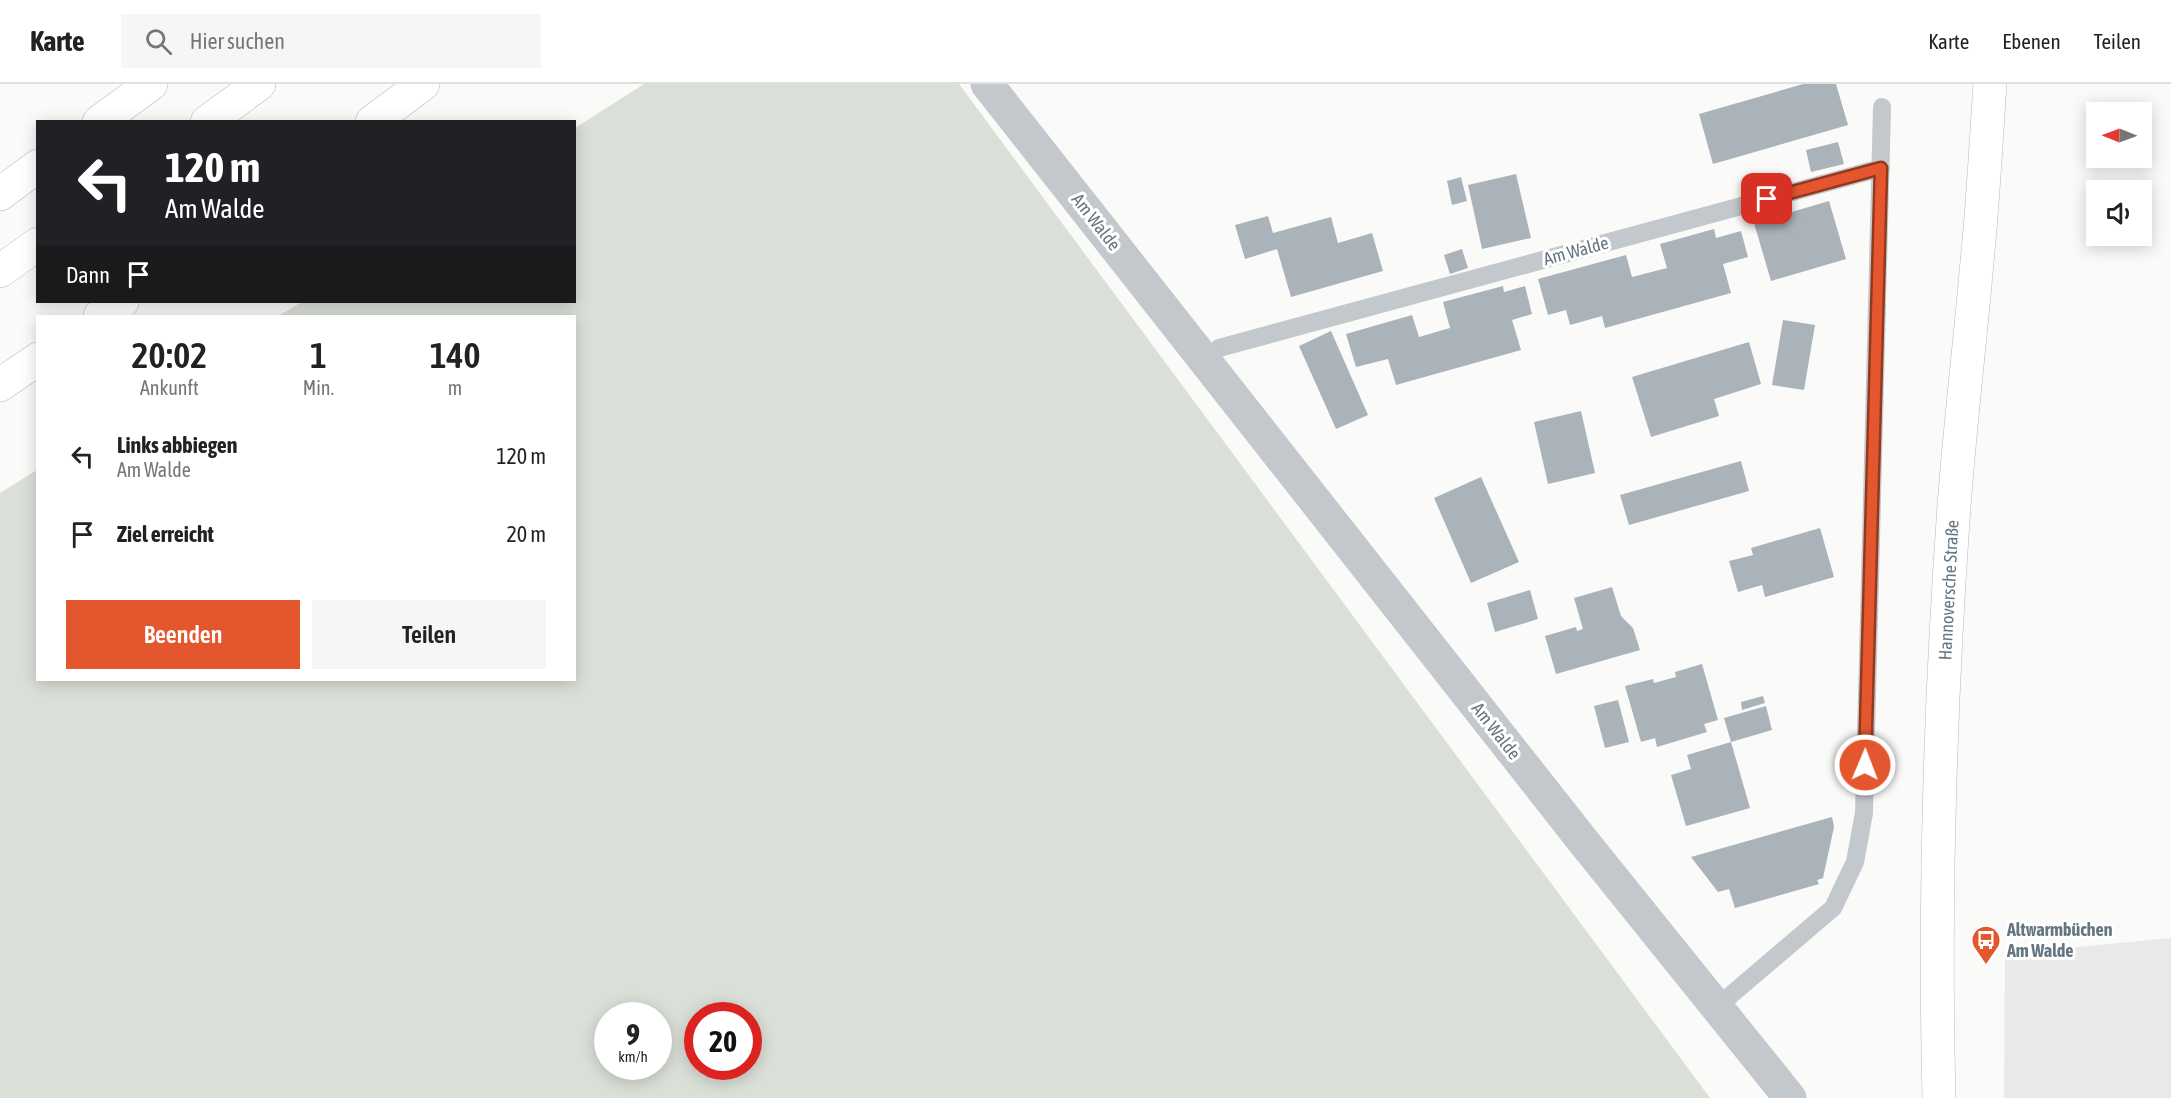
<!DOCTYPE html>
<html lang="de">
<head>
<meta charset="utf-8">
<style>
	:root { --surface:#fff; --page:#f6f6f6; --text:#222; --muted:#767676; --line:#e0e0e0; --accent:#e4572e }
	body { margin:0; font-family:"Asap Condensed",sans-serif; background:var(--page); color:var(--text); height:100vh; display:flex; flex-direction:column; font-size:22px; white-space:nowrap }
	* { box-sizing:border-box; margin:0 }
	p { font-size:20px; color:var(--muted) }
	.icon { flex:none; width:33px; height:33px; fill:none; stroke:currentColor; stroke-width:2; stroke-linecap:round; stroke-linejoin:round }
	.map { position:relative; flex:1; overflow:hidden }
	.details { position:absolute; left:36px; top:231px; width:540px; height:366px; display:flex; flex-direction:column; background:var(--surface); border-radius:0px; box-shadow:0 3px 15px #0003 }
	.details>* { flex:none }
	.hud { position:absolute; left:36px; top:36px; width:540px; height:183px; border-radius:0px; box-shadow:0 3px 15px #0003; background:#202124; color:#fff; overflow:hidden }
	.needle { width:39px; rotate:271deg }
	.tools { position:absolute; left:2086px; top:18px; display:grid; gap:12px }
	.tools a { display:grid; place-items:center; width:66px; height:66px; border-radius:0px; background:var(--surface); box-shadow:0 3px 15px #0003; font-size:30px }
	.speed { position:absolute; left:594px; top:918px; display:flex; gap:12px; font-size:30px; font-weight:700; text-align:center }
	.speed>* { display:grid; place-content:center; width:78px; height:78px; border-radius:50%; background:var(--surface); box-shadow:0 3px 15px #0003; line-height:1 }
	.speed small { font-size:15px; font-weight:400 }
	.speed .limit { border:9px solid #d22; background:#fff; color:#111 }
	.pin { position:absolute; display:grid; place-items:center; width:51px; height:51px; color:#fff; margin:-26px; border-radius:12px; box-shadow:0 3px 9px #0006 }
	.me { position:absolute; width:66px; margin:-33px; rotate:1deg; stroke-linejoin:round; filter:drop-shadow(0 0 4px #0008) }
	.turn { display:flex; align-items:center; gap:21px; height:126px; padding:0 30px; font-size:27px }
	.turn .icon { width:78px; height:78px; stroke-width:2.5 }
	.turn b { display:block; font-size:42px; line-height:51px }
	.then { display:flex; align-items:center; height:57px; padding:0 30px; background:#0003; gap:12px; font-size:22px }
	.eta { display:flex; justify-content:space-evenly; align-items:center; height:102px; text-align:center }
	.eta b { font-size:36px; font-weight:600; line-height:42px }
	.cta { display:flex; gap:12px; margin-top:auto; padding:12px 30px }
	.cta a { flex:1; height:69px; border-radius:0px; background:var(--accent); color:#fff; font-size:24px; font-weight:600; line-height:69px; text-align:center }
	.cta a+a { background:var(--page); color:var(--text) }
	ul { padding:0; list-style:none }
	li { display:flex; align-items:center; gap:18px; height:78px; padding:0 30px }
	li div { flex:1 }
	li b { display:block; font-size:22px }
	li em { font-style:normal }
	header { display:flex; align-items:center; gap:36px; box-sizing:border-box; height:84px; padding:0 30px; background:var(--surface); border-bottom:2px solid var(--line) }
	header strong { font-size:28px }
	nav { display:flex; gap:33px; margin-inline-start:auto; font-size:21px }
	.search { width:420px; height:54px; background:var(--page); display:flex; align-items:center; gap:15px; box-sizing:border-box; padding:0 21px; border-radius:0px; color:var(--muted); font-size:22px }
	.map>svg:first-child { display:block }
</style>
</head>
<body>
<header>
<strong>Karte</strong>
<div class="search"><svg class="icon" aria-label="search" viewBox="0 0 24 24"><circle cx="10" cy="10" r="6"/><path d="M15 15l6 6"/></svg>Hier suchen</div>
<nav><a>Karte</a><a>Ebenen</a><a>Teilen</a></nav>
</header>
<div class="map">
<svg width="2171" height="1014" viewBox="0 0 2171 1014">
	<rect width="100%" height="100%" fill="#fafaf8"/>
	<polygon fill="#e8e9e9" points="2171,854 2171,1014 2004,1014 2005,870"/>
	<path fill="#dadfd7" fill-rule="evenodd" d="M644,0H959L1710,1014H0V409L37,386L38,596H574V232H278L302,218H574L575,44ZM608,932H658V982H608ZM698,932H748V982H698Z"/>
	<g fill="#aab3b9">
		<polygon points="1803,0 1836,0 1848,41 1713,80 1699,30"/>
		<polygon points="1838,58 1844,80 1811,88 1806,66"/>
		<polygon points="1516,90 1531,154 1482,165 1468,101"/>
		<polygon points="1461,93 1467,117 1452,121 1447,97"/>
		<polygon points="1829,117 1846,175 1771,197 1754,139"/>
		<polygon points="1268,132 1273,149 1331,133 1338,159 1372,149 1383,187 1291,213 1277,165 1245,175 1235,141"/>
		<polygon points="1714,145 1716,154 1741,147 1748,173 1723,180 1731,209 1605,244 1602,232 1570,241 1566,226 1548,231 1538,195 1626,171 1632,193 1667,184 1660,160"/>
		<polygon points="1462,165 1468,184 1450,190 1444,171"/>
		<polygon points="1503,202 1504,208 1525,202 1532,230 1512,236 1521,266 1396,301 1388,275 1356,283 1346,250 1412,231 1419,253 1450,244 1443,218"/>
		<polygon points="1783,236 1815,241 1804,306 1772,301"/>
		<polygon points="1331,247 1368,331 1336,345 1299,262"/>
		<polygon points="1749,258 1761,300 1714,315 1719,332 1651,353 1632,293"/>
		<polygon points="1581,327 1595,389 1548,400 1534,338"/>
		<polygon points="1741,377 1749,407 1629,441 1620,411"/>
		<polygon points="1481,393 1519,478 1471,499 1434,414"/>
		<polygon points="1820,444 1834,493 1765,513 1762,501 1738,508 1729,477 1753,471 1751,464"/>
		<polygon points="1612,503 1621,532 1633,544 1640,566 1556,590 1545,552 1576,543 1577,547 1583,545 1574,514"/>
		<polygon points="1530,506 1538,535 1495,548 1487,519"/>
		<polygon points="1702,580 1718,636 1704,640 1707,648 1657,663 1655,654 1641,658 1625,602 1653,595 1654,599 1676,593 1675,588"/>
		<polygon points="1763,612 1765,619 1742,626 1741,618"/>
		<polygon points="1618,616 1629,658 1605,664 1594,622"/>
		<polygon points="1766,622 1772,646 1731,658 1724,634"/>
		<polygon points="1731,658 1750,724 1686,742 1671,691 1691,685 1687,671"/>
		<polygon points="1832,733 1834,743 1823,794 1817,796 1819,800 1735,824 1729,805 1718,808 1691,773"/>
	</g>
	<g fill="none" stroke-linecap="round" stroke-linejoin="round">
		<g stroke="#b3babf" stroke-width="34">
			<path id="secondary" d="M1939,1014C1934,817 1940,619 1954,422C1960,341 1970,259 1977,178C1983,119 1986,59 1990,0"/>
		</g>
		<g stroke="#b4b9bd" stroke-width="34">
			<g id="highway">
				<polyline points="99,38 151,0"/>
				<polyline points="207,38 259,0"/>
				<polyline points="372,38 423,0"/>
				<polyline points="0,110 38,82"/>
				<polyline points="0,187 38,160"/>
				<polyline points="100,232 122,218"/>
				<polyline points="0,301 38,275"/>
			</g>
		</g>
		<g stroke="#c3c8cc" stroke-width="18">
			<polyline points="1205,276 1219,264 1881,84"/>
			<polyline points="1718,922 1833,824 1855,778 1864,729 1882,23"/>
		</g>
		<polyline stroke="#c3c8cc" stroke-width="33" points="987,0 1583,757 1790,1014"/>
		<use href="#secondary" stroke="#fff" stroke-width="33"/>
		<use href="#highway" stroke="#fff" stroke-width="33"/>
	</g>
	<g fill="none" stroke-linecap="round" stroke-linejoin="round">
		<g stroke="#94391e" stroke-width="15">
			<polyline id="route" points="1767,115 1881,84 1865,681"/>
		</g>
		<use href="#route" stroke="#e4572e" stroke-width="10"/>
	</g>
	<defs>
		<g id="bus-pin" transform="scale(1.5)"><path d="M0 17L-7.5 6A9.5 9.5 0 1 1 7.5 6Z" fill="#e4572e" stroke="#fff"/><path d="M-5-6H5V4H4V6H2V4H-2V6H-4V4H-5ZM-3.5-4V0h7V-4ZM-3.5 1.2v1.5H-2V1.2ZM2 1.2v1.5H3.5V1.2Z" fill="#fff"/></g>
	</defs>
	<g fill-rule="evenodd">
		<use href="#bus-pin" x="1986" y="856"/>
	</g>
	<g text-anchor="middle" stroke-width="6" stroke-linejoin="round" paint-order="stroke">
		<g font-size="18" fill="#657683" stroke="#fff">
			<text transform="translate(1096 138) rotate(52)" y="6">Am Walde</text>
			<text transform="translate(1576 167) rotate(-15)" y="6">Am Walde</text>
			<text transform="translate(1949 506) rotate(-87)" y="6">Hannoversche Straße</text>
			<text transform="translate(1496 647) rotate(52)" y="6">Am Walde</text>
		</g>
		<g font-size="18" font-weight="bold" fill="#657683" stroke="#fff" text-anchor="start">
			<text x="2007" y="852">Altwarmbüchen<tspan x="2007" dy="21">Am Walde</tspan></text>
		</g>
	</g>
</svg>
<div class="tools">
<a><svg class="needle" viewBox="-14 -14 28 28"><path d="M0-13l5 13h-10z" fill="#e53935"/><path d="M0 13l5-13h-10z" fill="#767676"/></svg></a>
<a><svg class="icon" aria-label="sound" viewBox="0 0 24 24"><path d="M4 9h4l5-4v14l-5-4H4zM17 9q2 3 0 6"/></svg></a>
</div>
<div class="speed"><div>9<small>km/h</small></div><div class="limit">20</div></div>
<div class="pin" style="left:1767px;top:115px;background:#d93025"><svg class="icon" aria-label="arrive" viewBox="0 0 24 24"><path d="M6 21V4h12l-3 4 3 4H6"/></svg></div>
<svg class="me" style="left:1865px;top:681px" viewBox="-20 -20 40 40"><circle r="17" fill="#e4572e" stroke="#fff" stroke-width="3"/><path d="M0-11L8 9 0 5-8 9z" fill="#fff"/></svg>
<div class="hud">
<div class="turn"><svg class="icon" aria-label="left" viewBox="0 0 24 24"><path d="M17 20v-9H6M10 6l-5 5 5 5"/></svg><div><b>120 m</b>Am Walde</div></div>
<div class="then">Dann<svg class="icon" aria-label="arrive" viewBox="0 0 24 24"><path d="M6 21V4h12l-3 4 3 4H6"/></svg></div>
</div>
<section class="details">
<div class="eta">
<div><b>20:02</b><p>Ankunft</p></div>
<div><b>1</b><p>Min.</p></div>
<div><b>140</b><p>m</p></div>
</div>
<ul>
<li><svg class="icon" aria-label="left" viewBox="0 0 24 24"><path d="M17 20v-9H6M10 6l-5 5 5 5"/></svg><div><b>Links abbiegen</b><p>Am Walde</p></div><em>120 m</em></li>
<li><svg class="icon" aria-label="arrive" viewBox="0 0 24 24"><path d="M6 21V4h12l-3 4 3 4H6"/></svg><div><b>Ziel erreicht</b></div><em>20 m</em></li>
</ul>
<div class="cta"><a>Beenden</a><a>Teilen</a></div>
</section>
</div>
</body>
</html>
